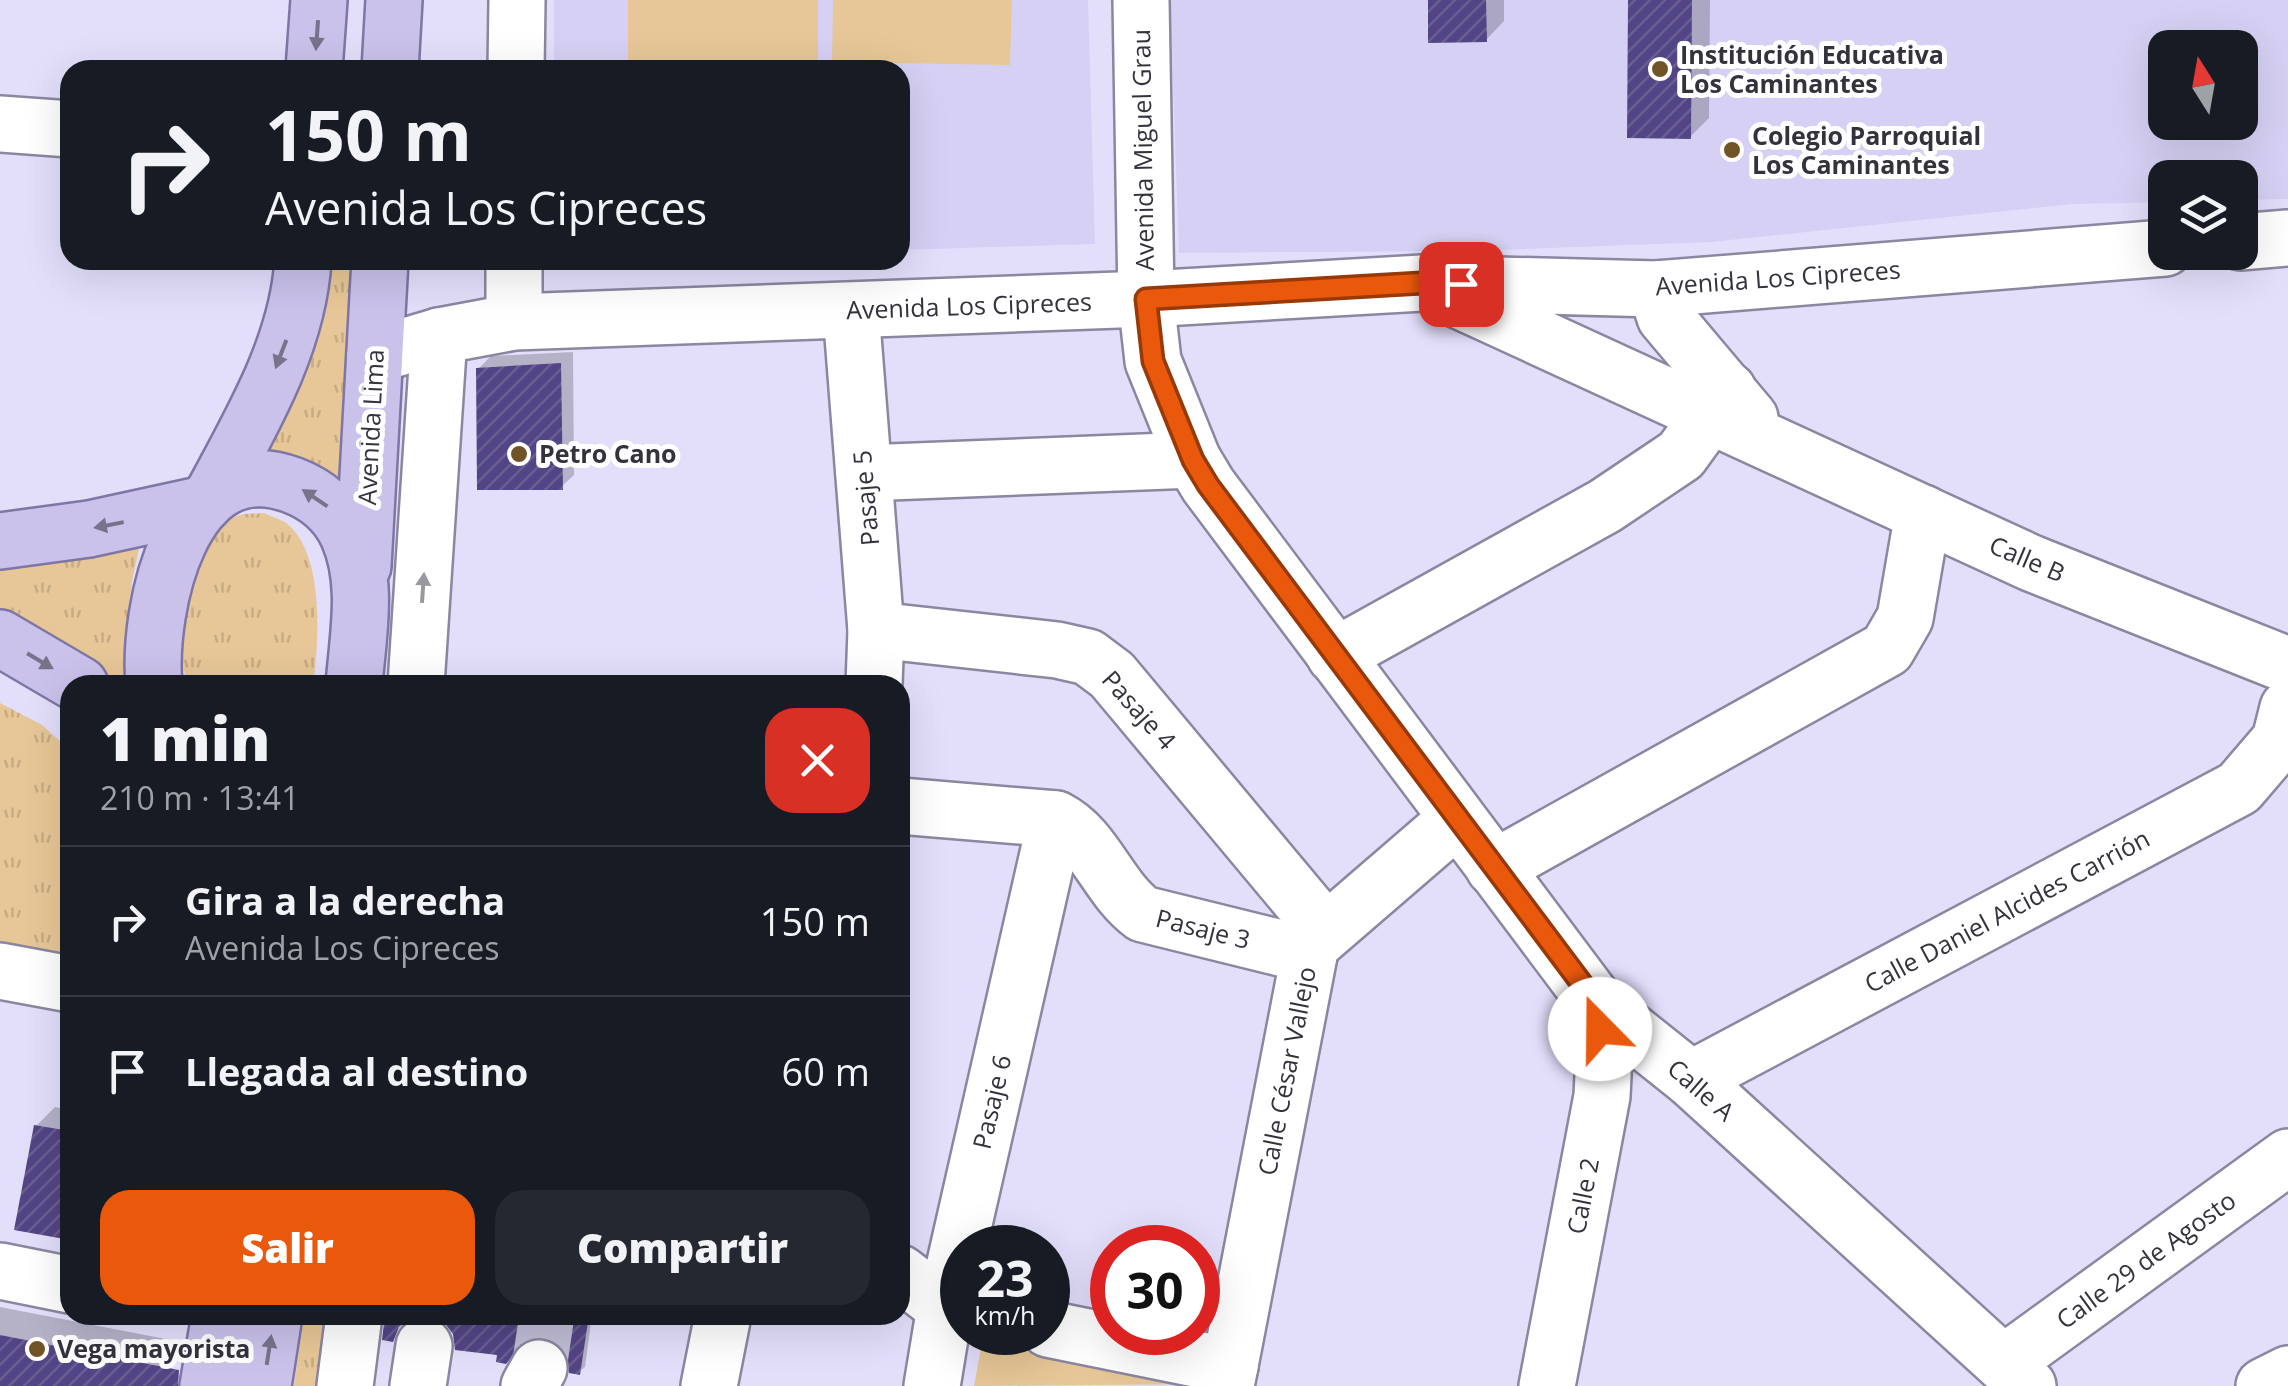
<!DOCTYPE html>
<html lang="es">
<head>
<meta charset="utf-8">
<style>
	:root { --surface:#171b24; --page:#242831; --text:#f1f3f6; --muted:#9ea1a6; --line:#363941; --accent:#ea580c }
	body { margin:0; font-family:"Open Sans",sans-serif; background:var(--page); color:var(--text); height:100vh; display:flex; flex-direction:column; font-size:38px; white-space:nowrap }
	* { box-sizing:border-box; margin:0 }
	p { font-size:32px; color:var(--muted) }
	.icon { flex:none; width:55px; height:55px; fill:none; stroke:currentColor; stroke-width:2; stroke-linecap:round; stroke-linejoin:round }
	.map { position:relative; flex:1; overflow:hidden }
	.drawer { position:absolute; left:60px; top:675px; width:850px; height:650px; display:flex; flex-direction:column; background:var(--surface); border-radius:30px; box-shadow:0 10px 40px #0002 }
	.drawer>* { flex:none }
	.banner { position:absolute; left:60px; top:60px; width:850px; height:210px; border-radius:30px; box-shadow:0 10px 40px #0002; background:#171b24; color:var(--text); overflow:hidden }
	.needle { width:65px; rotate:349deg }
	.tools { position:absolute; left:2148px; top:30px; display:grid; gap:20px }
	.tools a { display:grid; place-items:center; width:110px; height:110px; border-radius:20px; background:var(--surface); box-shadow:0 10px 40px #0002; font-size:50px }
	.speed { position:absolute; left:940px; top:1225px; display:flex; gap:20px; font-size:50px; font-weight:700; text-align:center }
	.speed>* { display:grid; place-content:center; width:130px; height:130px; border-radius:50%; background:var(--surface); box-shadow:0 10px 40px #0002; line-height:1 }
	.speed small { font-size:25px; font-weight:400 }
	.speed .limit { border:15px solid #d22; background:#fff; color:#111 }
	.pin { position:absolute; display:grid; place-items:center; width:85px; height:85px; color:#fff; margin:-42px; border-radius:20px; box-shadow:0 5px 15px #0006 }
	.me { position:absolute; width:110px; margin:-55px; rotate:338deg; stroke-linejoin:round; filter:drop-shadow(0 0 8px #0008) }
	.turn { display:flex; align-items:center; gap:35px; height:210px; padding:0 40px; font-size:45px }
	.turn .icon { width:130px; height:130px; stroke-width:2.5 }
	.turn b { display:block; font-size:70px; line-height:85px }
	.round { display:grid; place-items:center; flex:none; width:105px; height:105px; border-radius:30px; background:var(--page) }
	.head { display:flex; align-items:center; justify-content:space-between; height:170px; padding:0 40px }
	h1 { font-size:60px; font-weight:800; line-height:75px }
	.cta { display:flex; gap:20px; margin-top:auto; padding:20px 40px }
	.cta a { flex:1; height:115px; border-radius:30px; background:var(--accent); color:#fff; font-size:40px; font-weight:800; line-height:115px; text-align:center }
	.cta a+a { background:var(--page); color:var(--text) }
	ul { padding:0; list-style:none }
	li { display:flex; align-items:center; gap:30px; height:150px; padding:0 40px; border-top:2px solid var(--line) }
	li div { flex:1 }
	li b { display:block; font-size:38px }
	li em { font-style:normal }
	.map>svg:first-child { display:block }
</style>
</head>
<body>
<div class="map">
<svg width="2288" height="1386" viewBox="0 0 2288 1386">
	<defs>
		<pattern id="grass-tufts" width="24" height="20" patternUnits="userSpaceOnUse" patternTransform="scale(2.5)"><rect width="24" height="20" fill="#e7c797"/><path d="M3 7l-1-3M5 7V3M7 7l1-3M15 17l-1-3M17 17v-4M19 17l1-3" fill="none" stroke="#c7ab83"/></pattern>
		<pattern id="building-hatch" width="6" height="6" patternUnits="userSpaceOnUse" patternTransform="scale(2.5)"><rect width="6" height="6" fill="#534585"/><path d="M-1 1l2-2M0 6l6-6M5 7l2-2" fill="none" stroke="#695e92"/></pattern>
	</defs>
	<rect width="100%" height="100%" fill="#e3dffb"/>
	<g fill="#d6d1f4" fill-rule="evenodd">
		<polygon points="554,0 1088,0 1095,244 900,250 900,70 554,70"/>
		<path d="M1170,0H2288V199L2240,200V178H2165V202L2073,204L1711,242L1470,251L1179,253ZM2165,48H2240V122H2165Z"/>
	</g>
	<g fill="url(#grass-tufts)">
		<polygon points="324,260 351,260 345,490 254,447"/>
		<path d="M264,513C270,516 280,519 286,523C325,552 319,643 313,685H187C183,665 179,642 182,622C186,590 205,526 240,515C247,513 256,514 264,513Z"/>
		<polygon points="141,540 132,581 122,685 112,685 0,618 0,561"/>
		<polygon points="0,703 42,725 70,750 70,965 0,952"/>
		<polygon points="304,1315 334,1315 323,1386 294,1386"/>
	</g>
	<g fill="#e7c797">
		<rect x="628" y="0" width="190" height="61"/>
		<polygon points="833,0 1012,0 1010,65 832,62"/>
		<polygon points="982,1343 1204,1384 974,1386"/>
	</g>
	<g fill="#0003">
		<polygon points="1431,0 1504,0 1504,21 1486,40"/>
		<polygon points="1631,0 1710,0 1709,118 1690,137"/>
		<polygon points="573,352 574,475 561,487 478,369 491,356"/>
		<polygon points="55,1107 70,1110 70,1238 36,1126"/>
		<polygon points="0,1307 171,1340 163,1386 0,1386"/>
		<polygon points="435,1315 592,1315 585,1367 579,1372 569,1352 556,1339 539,1334 523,1339 500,1353 455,1333 446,1320"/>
	</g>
	<g fill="url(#building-hatch)">
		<polygon points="1428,0 1486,0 1487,42 1428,43"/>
		<polygon points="1628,0 1692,0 1691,139 1627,138"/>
		<polygon points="561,363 563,490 477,490 476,368"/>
		<polygon points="34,1125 70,1131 70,1240 14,1230"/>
		<polygon points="385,1315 589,1315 580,1375 569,1373 566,1353 553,1340 538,1337 524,1341 506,1364 496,1362 497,1355 455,1350 453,1334 444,1322 430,1315 412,1317 399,1327 393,1342 382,1340"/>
		<polygon points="0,1335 179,1370 178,1386 0,1386"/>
	</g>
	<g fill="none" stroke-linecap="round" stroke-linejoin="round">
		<polyline stroke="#c0bcd5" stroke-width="55" stroke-dasharray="55 28" stroke-linecap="butt" points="539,1368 547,1315"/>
		<g stroke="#8b87a0" stroke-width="60">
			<g id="minor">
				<polyline points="1141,0 1146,299 1153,361 1193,460 1208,485 1597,1004 1691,1079 2028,1386"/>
				<polyline points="516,70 517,0"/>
				<polyline points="0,124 70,129"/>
				<polyline points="2240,242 2288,238"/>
				<polyline points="1656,289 1665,317 1750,418"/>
				<polyline points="1443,293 2031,563 2288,665"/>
				<polyline points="851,311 876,630 874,685"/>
				<polyline points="514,322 514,260"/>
				<polyline points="375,355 439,336 514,322 1146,299 1422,283 1656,289 2165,248"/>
				<polyline points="864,473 1193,460"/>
				<polyline points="876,630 1057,650 1088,657 1112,675 1325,930"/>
				<polyline points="1335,656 1605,506 1681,455 1728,390"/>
				<polyline points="416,685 439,336"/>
				<path d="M900,806L1056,819C1095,838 1108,889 1143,914L1309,955"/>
				<polyline points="1494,868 1887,649 1905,618 1923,513"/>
				<polyline points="0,971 70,984"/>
				<polyline points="1691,1079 2239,788 2280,740 2288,708"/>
				<polyline points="0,1271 70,1285"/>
				<polyline points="900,1273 947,1309 962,1312"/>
				<polyline points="1048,1329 1230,1366"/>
				<polyline points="2004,1363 2288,1157"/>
				<polyline points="345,1386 354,1315"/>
				<polyline points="418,1386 424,1346"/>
				<polyline points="529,1386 539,1368"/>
				<polyline points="709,1386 723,1315"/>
				<polyline points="932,1386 945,1307 1056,819"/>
				<polyline points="1226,1386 1311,945 1457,819"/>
				<polyline points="1547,1386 1602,1096 1604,1055 1597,1004"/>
				<polyline points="2264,1386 2288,1374"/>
			</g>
		</g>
		<g stroke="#7e76a4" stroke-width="60">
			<g id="major">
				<polyline points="314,70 319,0"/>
				<polyline points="390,70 394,0"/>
				<path d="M213,494C252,421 298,344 303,260"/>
				<polyline points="0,541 89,529 204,504"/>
				<polyline points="363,566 380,260"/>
				<polyline points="0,638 80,685"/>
				<path d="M154,685C147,609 182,444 292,485C316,494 337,511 348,535C369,582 358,635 354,685"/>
				<polyline points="208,1386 220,1315"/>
				<polyline points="263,1386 274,1315"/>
			</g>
		</g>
		<use href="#minor" stroke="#fff" stroke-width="55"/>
		<use href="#major" stroke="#cac2ea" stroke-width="55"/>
	</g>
	<defs><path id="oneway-solid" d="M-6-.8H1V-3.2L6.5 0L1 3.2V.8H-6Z" transform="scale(2.5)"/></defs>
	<g fill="#78738b">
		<use href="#oneway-solid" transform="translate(317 35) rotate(94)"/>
		<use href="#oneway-solid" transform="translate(281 354) rotate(111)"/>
		<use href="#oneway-solid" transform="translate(315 498) rotate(-146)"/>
		<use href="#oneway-solid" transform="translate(109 525) rotate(169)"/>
		<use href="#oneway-solid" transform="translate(40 661) rotate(31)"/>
		<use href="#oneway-solid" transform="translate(269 1350) rotate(-81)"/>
	</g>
	<use fill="#9a989e" href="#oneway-solid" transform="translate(423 588) rotate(-86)"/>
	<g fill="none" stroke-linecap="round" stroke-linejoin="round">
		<g stroke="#983908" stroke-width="25">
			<polyline id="route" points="1461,284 1422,283 1146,299 1153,361 1193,460 1208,485 1597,1004 1600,1029"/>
		</g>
		<use href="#route" stroke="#ea580c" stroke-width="18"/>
	</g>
	<g fill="#705427" stroke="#fff" stroke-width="4">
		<circle cx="1660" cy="69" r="10"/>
		<circle cx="1732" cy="150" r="10"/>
		<circle cx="519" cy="454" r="10"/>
		<circle cx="37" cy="1349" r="10"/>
	</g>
	<g text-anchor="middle" stroke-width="10" stroke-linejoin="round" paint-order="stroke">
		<g font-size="25" font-weight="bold" fill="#34323d" stroke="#fff" text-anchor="start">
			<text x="1680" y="64">Institución Educativa<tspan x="1680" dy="29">Los Caminantes</tspan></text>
			<text x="1752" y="145">Colegio Parroquial<tspan x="1752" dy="29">Los Caminantes</tspan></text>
			<text x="539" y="463">Petro Cano</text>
			<text x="57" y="1358">Vega mayorista</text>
		</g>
		<g font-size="25" fill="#34323d" stroke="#fff">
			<text transform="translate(1143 150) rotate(-91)" y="9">Avenida Miguel Grau</text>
			<text transform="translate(1778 278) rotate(-4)" y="9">Avenida Los Cipreces</text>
			<text transform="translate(969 306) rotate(-2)" y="9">Avenida Los Cipreces</text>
			<text transform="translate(371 427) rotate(-87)" y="9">Avenida Lima</text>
			<text transform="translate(866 498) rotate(-95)" y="9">Pasaje 5</text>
			<text transform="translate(2027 559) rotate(23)" y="9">Calle B</text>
			<text transform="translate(1139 710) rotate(48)" y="9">Pasaje 4</text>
			<text transform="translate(2007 911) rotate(-28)" y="9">Calle Daniel Alcides Carrión</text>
			<text transform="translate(1203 929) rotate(14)" y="9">Pasaje 3</text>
			<text transform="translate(1287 1071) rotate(-79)" y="9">Calle César Vallejo</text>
			<text transform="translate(1701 1090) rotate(41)" y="9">Calle A</text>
			<text transform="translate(992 1102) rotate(-77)" y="9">Pasaje 6</text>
			<text transform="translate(1583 1196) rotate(-79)" y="9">Calle 2</text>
			<text transform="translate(2146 1260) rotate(-36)" y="9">Calle 29 de Agosto</text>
		</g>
	</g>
</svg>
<div class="tools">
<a><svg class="needle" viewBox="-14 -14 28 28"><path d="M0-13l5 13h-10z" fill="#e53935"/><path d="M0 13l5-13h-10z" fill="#9ea1a6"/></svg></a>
<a><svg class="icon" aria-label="layers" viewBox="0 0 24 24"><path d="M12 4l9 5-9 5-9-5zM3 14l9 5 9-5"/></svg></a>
</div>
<div class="speed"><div>23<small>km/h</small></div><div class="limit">30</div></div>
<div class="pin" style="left:1461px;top:284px;background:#d93025"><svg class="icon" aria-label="arrive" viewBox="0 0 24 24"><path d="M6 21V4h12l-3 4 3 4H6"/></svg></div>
<svg class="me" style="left:1600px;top:1029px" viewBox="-20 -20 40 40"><circle r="19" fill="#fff"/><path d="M0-13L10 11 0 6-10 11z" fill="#ea580c"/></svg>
<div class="banner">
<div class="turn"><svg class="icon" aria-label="right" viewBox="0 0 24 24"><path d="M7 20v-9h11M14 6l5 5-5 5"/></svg><div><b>150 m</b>Avenida Los Cipreces</div></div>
</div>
<section class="drawer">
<div class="head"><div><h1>1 min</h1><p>210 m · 13:41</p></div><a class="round" style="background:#d93025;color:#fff"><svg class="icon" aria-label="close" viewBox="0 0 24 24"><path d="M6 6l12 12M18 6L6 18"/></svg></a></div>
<ul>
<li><svg class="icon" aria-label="right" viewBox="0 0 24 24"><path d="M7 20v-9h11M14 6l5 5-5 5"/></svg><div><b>Gira a la derecha</b><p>Avenida Los Cipreces</p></div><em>150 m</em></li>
<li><svg class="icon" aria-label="arrive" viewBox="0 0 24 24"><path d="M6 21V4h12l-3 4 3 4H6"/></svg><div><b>Llegada al destino</b></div><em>60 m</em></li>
</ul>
<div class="cta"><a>Salir</a><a>Compartir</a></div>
</section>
</div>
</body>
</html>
